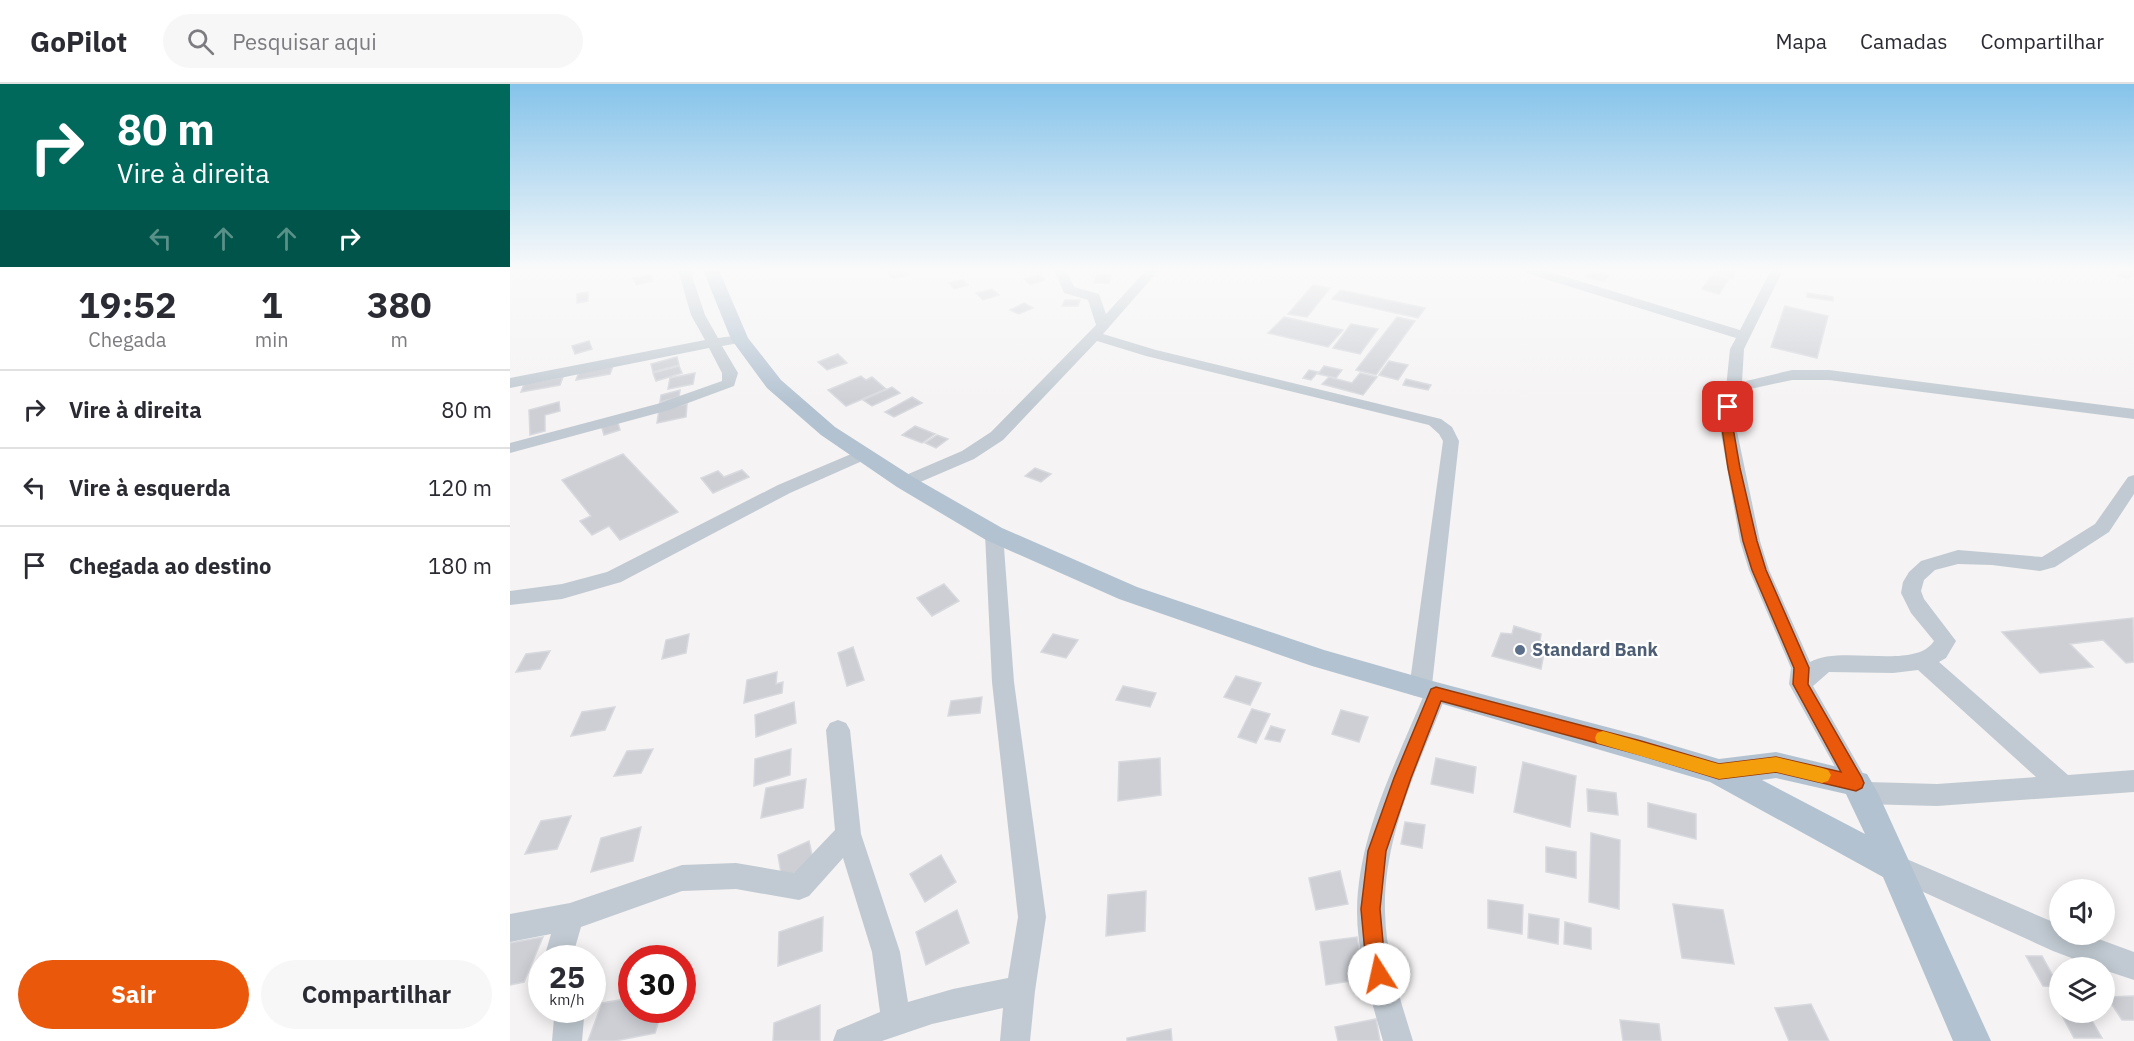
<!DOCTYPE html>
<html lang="pt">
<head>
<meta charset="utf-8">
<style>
	:root { --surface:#fff; --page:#f7f7f7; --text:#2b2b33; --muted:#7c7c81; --line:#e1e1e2; --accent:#ea580c }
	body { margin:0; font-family:"IBM Plex Sans",sans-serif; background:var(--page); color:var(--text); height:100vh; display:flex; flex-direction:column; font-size:22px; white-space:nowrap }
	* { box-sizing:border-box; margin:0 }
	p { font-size:20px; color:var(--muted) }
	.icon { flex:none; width:33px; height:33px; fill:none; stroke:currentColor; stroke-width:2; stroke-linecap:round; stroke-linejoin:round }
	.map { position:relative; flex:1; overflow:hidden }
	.side { display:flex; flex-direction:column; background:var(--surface); width:510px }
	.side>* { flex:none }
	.hud { background:#00695c; color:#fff; overflow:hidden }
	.controls { position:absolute; left:1539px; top:795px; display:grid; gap:12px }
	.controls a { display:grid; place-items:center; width:66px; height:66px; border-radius:50%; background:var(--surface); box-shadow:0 3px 15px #0003; font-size:30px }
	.speed { position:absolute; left:18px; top:861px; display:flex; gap:12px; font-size:30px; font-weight:700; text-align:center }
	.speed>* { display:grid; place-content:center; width:78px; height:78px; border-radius:50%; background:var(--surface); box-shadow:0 3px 15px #0003; line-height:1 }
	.speed small { font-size:15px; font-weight:400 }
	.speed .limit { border:9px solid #d22; background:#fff; color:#111 }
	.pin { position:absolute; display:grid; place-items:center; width:51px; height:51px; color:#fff; margin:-26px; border-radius:12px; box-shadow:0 3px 9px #0006 }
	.me { position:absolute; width:66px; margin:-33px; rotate:350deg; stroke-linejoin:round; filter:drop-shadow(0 0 4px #0008) }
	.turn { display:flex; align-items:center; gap:21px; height:126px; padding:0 18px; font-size:27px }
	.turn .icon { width:78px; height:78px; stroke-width:2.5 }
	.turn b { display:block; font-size:42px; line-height:51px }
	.lanes { display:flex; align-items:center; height:57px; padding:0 18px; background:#0003; justify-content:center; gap:30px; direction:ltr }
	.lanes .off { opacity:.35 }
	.eta { display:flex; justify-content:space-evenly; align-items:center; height:102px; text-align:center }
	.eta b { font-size:36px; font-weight:700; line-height:42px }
	.button { display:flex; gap:12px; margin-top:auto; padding:12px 18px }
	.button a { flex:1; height:69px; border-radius:36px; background:var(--accent); color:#fff; font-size:24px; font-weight:700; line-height:69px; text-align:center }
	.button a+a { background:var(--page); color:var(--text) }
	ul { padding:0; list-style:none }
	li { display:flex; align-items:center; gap:18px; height:78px; padding:0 18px; border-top:2px solid var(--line) }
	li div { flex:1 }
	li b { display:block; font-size:22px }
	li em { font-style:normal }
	header { display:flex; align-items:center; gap:36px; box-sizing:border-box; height:84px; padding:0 30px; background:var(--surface); border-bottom:2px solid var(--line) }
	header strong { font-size:28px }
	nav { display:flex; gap:33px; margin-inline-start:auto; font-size:21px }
	.search { width:420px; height:54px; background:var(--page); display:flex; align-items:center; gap:15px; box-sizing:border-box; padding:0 21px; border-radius:33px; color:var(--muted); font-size:22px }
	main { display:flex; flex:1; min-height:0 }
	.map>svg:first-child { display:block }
</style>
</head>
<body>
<header>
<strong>GoPilot</strong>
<div class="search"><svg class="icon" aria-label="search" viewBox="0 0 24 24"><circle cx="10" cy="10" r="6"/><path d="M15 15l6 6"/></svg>Pesquisar aqui</div>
<nav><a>Mapa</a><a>Camadas</a><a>Compartilhar</a></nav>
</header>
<main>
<section class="side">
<div class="hud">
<div class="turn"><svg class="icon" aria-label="right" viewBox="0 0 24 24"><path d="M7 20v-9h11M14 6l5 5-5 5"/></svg><div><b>80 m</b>Vire à direita</div></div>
<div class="lanes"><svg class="icon off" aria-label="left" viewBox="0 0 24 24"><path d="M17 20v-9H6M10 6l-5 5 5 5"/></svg><svg class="icon off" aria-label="ahead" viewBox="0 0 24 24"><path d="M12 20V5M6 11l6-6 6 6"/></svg><svg class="icon off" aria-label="ahead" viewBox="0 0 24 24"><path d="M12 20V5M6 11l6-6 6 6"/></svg><svg class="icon" aria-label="right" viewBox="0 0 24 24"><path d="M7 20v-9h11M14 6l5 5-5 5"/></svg></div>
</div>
<div class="eta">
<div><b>19:52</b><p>Chegada</p></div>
<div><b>1</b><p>min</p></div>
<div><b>380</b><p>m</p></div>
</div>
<ul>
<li><svg class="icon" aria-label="right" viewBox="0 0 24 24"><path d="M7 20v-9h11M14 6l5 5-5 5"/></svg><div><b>Vire à direita</b></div><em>80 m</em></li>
<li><svg class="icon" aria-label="left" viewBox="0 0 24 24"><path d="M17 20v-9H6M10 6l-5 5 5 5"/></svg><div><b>Vire à esquerda</b></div><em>120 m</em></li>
<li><svg class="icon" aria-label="arrive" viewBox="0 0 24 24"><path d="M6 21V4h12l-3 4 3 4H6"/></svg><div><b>Chegada ao destino</b></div><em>180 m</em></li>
</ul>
<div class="button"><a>Sair</a><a>Compartilhar</a></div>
</section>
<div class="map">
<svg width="1624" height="957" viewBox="0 0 1624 957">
	<rect width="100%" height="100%" fill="#f5f3f3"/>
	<g fill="#cdcfd5" stroke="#d7d9de" stroke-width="1.5">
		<polygon points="376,186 395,186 399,191 382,195"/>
		<polygon points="1207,186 1223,186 1227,187 1222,194 1204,189"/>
		<polygon points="1614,186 1624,187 1624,190 1618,195 1607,192"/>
		<polygon points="1082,187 1099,191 1094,197 1076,193"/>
		<polygon points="140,190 143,197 126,201 123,194"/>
		<polygon points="530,191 535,196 520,201 514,195"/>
		<polygon points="587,191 601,191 599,199 584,199"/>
		<polygon points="1202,191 1219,195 1209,210 1192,205"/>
		<polygon points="453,195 458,201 444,205 439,199"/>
		<polygon points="803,201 820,204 797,233 778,230"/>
		<polygon points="482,205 489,211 473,216 466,209"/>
		<polygon points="830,206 915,224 908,234 822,215"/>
		<polygon points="78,208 78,217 67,219 67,210"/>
		<polygon points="1297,209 1323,213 1323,217 1297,213"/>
		<polygon points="555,216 570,216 568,222 552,222"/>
		<polygon points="514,219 523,224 509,230 500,226"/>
		<polygon points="1275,222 1318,232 1307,274 1261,263"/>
		<polygon points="774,233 833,246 818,263 758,249"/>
		<polygon points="887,233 905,237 866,291 846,286"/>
		<polygon points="841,240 868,245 850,270 823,264"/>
		<polygon points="79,257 82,265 65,270 62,262"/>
		<polygon points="328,270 337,279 317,286 308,278"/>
		<polygon points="167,273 169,281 143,288 141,280"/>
		<polygon points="879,277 898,281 888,296 869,291"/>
		<polygon points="103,282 100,290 66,296 69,288"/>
		<polygon points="169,282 172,289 146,297 143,289"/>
		<polygon points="814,282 832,286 826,294 808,290"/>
		<polygon points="799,286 808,288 801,296 793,294"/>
		<polygon points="185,289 183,300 158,305 160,294"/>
		<polygon points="850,289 867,293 853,311 812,300 819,293 842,299"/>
		<polygon points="351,292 356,296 362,293 376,305 336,322 318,306"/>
		<polygon points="53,293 50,301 11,308 14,300"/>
		<polygon points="896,295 921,301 918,306 893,301"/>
		<polygon points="382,303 390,309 362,322 353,316"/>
		<polygon points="170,306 169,313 150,318 151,311"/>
		<polygon points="402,313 412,319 384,333 375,328"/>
		<polygon points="49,318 50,327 35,331 35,347 20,351 19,326"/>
		<polygon points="177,320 176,333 147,339 149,326"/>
		<polygon points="107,336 110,346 94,351 91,341"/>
		<polygon points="405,342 425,350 412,359 392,351"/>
		<polygon points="427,351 438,355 426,364 415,359"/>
		<polygon points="113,370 168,428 110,456 99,442 82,451 70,437 81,432 52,396"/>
		<polygon points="525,384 541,390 531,398 515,392"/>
		<polygon points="232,386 239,393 203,409 191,394 208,387 214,393"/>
		<polygon points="434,500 449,517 422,532 407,514"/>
		<polygon points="1623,534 1624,578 1616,579 1593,556 1560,560 1583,583 1530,589 1492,548"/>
		<polygon points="1004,542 1031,550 1030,557 1036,559 1031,585 982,572 991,549 1002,550"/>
		<polygon points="179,550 176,569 152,575 156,556"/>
		<polygon points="543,550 568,556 556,574 531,568"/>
		<polygon points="343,563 354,596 337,602 328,569"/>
		<polygon points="40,567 30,585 6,588 16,570"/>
		<polygon points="267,588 266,600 273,598 272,609 234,619 237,596"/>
		<polygon points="726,592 751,599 740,621 714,613"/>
		<polygon points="613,602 646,609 640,623 606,616"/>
		<polygon points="472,613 470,629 438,632 441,617"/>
		<polygon points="284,618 286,639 246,653 245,631"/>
		<polygon points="105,623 95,646 61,652 72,628"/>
		<polygon points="742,625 760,630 746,659 728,653"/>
		<polygon points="831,626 858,633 849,658 822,650"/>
		<polygon points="761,642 775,646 770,658 755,655"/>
		<polygon points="143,665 131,689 104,692 117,667"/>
		<polygon points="281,665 280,691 244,702 245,675"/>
		<polygon points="650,674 651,711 608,717 609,678"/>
		<polygon points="926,674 966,683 963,709 921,700"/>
		<polygon points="1013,678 1066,692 1060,743 1004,728"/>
		<polygon points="296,695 293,724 251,734 256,704"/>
		<polygon points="1077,705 1106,709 1108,731 1078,727"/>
		<polygon points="1138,719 1186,730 1186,755 1138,743"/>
		<polygon points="61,732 47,765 15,770 31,737"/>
		<polygon points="895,738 915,741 912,764 891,760"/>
		<polygon points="131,743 123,777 81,788 91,754"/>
		<polygon points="1081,749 1110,756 1109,825 1079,818"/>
		<polygon points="299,757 304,780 272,795 268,771"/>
		<polygon points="1036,763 1066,768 1066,794 1036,788"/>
		<polygon points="431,771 446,798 415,818 400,790"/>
		<polygon points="830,787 838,820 806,826 799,794"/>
		<polygon points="636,807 635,847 596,852 598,811"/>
		<polygon points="978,816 1013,821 1012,850 978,844"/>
		<polygon points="1163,820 1213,826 1224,880 1172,874"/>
		<polygon points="447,826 459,859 416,881 406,848"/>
		<polygon points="1019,830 1049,835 1048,860 1018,854"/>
		<polygon points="313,833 312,867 268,882 269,848"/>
		<polygon points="1055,838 1081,844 1081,865 1054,860"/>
		<polygon points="33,853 14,898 0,901 0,859"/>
		<polygon points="847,853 854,895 816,901 810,858"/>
		<polygon points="1516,872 1532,872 1549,903 1533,902"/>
		<polygon points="1624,912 1624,936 1612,936 1597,913"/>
		<polygon points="122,914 122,926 152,926 145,949 105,957 78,957 92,919"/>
		<polygon points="1301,920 1319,957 1279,957 1265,924"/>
		<polygon points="310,921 310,957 263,957 264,939"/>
		<polygon points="1550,928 1577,928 1592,954 1564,954"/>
		<polygon points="866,935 870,957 828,957 825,943"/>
		<polygon points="1110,936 1149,940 1151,957 1113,957"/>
		<polygon points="661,945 662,957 617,957 617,954"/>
	</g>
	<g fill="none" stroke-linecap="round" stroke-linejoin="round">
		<g fill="#c1cad2" fill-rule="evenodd">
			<polygon points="168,186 180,186 195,231 208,254 230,251 237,255 235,258 212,262 228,289 224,302 159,326 0,369 0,359 147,320 212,297 212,289 199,264 0,304 0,294 195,256 181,231"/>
			<path d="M544,186H556L564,203L589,210L596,230L636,186H649L593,250L646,266L931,335L942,343L949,357L922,601L926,600L934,603L937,609C910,678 873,751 875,828C876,872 890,915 903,957H873C861,915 847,871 847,827C848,751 885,681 913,613L902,611L899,605L933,357L929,350L919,341L636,272L587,257L493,356L464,375L401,402H389L386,398L389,394L452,367L481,348L586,241L578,216L554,209Z"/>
			<path d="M1015,186H1033L1230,246L1261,186H1273L1234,265L1232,298L1282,286H1319L1624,325V335L1319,296H1282L1231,307L1225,338L1250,457L1259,486L1300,578C1331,560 1405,587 1424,557L1401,529L1391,509L1393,498L1399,488L1411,477L1448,466L1532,473L1585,440L1618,393L1624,391V410L1599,448L1545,483L1530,487L1482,481L1448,480L1425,486L1414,496L1411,507L1414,515L1446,557L1436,574L1429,578L1558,691L1624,686V708L1427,722L1353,720L1344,717L1279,600L1281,584L1239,486L1230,457L1209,338L1216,304L1220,265L1226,254L1016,189ZM1408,586L1526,693L1427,700L1358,698L1303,602L1319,588L1383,589Z"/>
			<polygon points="353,365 359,366 362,370 359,374 280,409 111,498 52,515 0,521 0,507 52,500 97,488 268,401"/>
			<polygon points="484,444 491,446 493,450 504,598 536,833 525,907 520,957 490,957 493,924 422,940 372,957 323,957 327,946 370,928 362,868 333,774 299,812 289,816 226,805 172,807 71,843 62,874 34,874 41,850 0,858 0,830 60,819 172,781 226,779 284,789 325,746 316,646 320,639 328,636 336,639 340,646 351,750 390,868 398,918 443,905 498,894 508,833 482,598 475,450 477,446"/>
			<polygon points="1385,770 1550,841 1550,850 1575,850 1624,868 1624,896 1594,886 1594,884 1588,884 1543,867 1376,791 1372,782 1376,773"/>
			<polygon points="42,926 72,926 74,934 72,957 42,957 44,934"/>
		</g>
		<path fill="#b3c2d1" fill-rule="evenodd" d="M193,186H209L238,254L271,296L325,343L403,393L492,444L627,503L814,566L926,598L1131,652L1209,675L1266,668L1357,690L1368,709L1481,957H1443L1373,793L1200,698L802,582L609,515L476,456L387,403L311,351L257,304L221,255ZM1266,694L1336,710L1355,750L1252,696Z"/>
	</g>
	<linearGradient id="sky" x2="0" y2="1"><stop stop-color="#85c3ea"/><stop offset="0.58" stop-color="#fafafa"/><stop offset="1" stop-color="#fafafa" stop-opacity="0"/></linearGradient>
	<rect width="1624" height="320" fill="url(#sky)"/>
	<polygon fill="#ea580c" stroke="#983908" stroke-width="1.5" points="1218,320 1223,323 1222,338 1230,384 1247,457 1256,486 1299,584 1298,600 1352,694 1354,699 1352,704 1346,707 1266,688 1209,695 1131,671 931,617 901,694 876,767 870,825 874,869 879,890 876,897 869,900 862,897 855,869 851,825 858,767 884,694 921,605 926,603 1131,657 1209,680 1266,673 1331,688 1283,600 1284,584 1242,486 1233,457 1218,384 1211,338 1212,323"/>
	<polygon fill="#f59e0b" points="1093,647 1209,680 1266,673 1312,684 1318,686 1321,691 1318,697 1312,699 1266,688 1209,695 1087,659 1085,654 1087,649"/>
	<circle fill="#5c6f8a" stroke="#fff" stroke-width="2" cx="1010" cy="566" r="6"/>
	<g text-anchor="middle" stroke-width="4.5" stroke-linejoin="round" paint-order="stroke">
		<g font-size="18" font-weight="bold" fill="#4e5e75" stroke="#fff" text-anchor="start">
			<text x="1022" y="572">Standard Bank</text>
		</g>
	</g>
</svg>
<div class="controls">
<a><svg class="icon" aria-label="sound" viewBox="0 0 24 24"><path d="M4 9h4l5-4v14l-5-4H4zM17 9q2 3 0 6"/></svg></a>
<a><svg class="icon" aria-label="layers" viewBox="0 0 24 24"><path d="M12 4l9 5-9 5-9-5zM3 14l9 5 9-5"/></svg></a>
</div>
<div class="speed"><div>25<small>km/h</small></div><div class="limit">30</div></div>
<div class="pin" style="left:1218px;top:323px;background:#d93025"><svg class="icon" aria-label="arrive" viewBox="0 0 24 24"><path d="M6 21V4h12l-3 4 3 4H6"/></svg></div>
<svg class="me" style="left:869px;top:890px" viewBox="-20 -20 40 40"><circle r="19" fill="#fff"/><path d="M0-13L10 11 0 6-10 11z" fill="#ea580c"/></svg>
</div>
</main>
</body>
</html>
